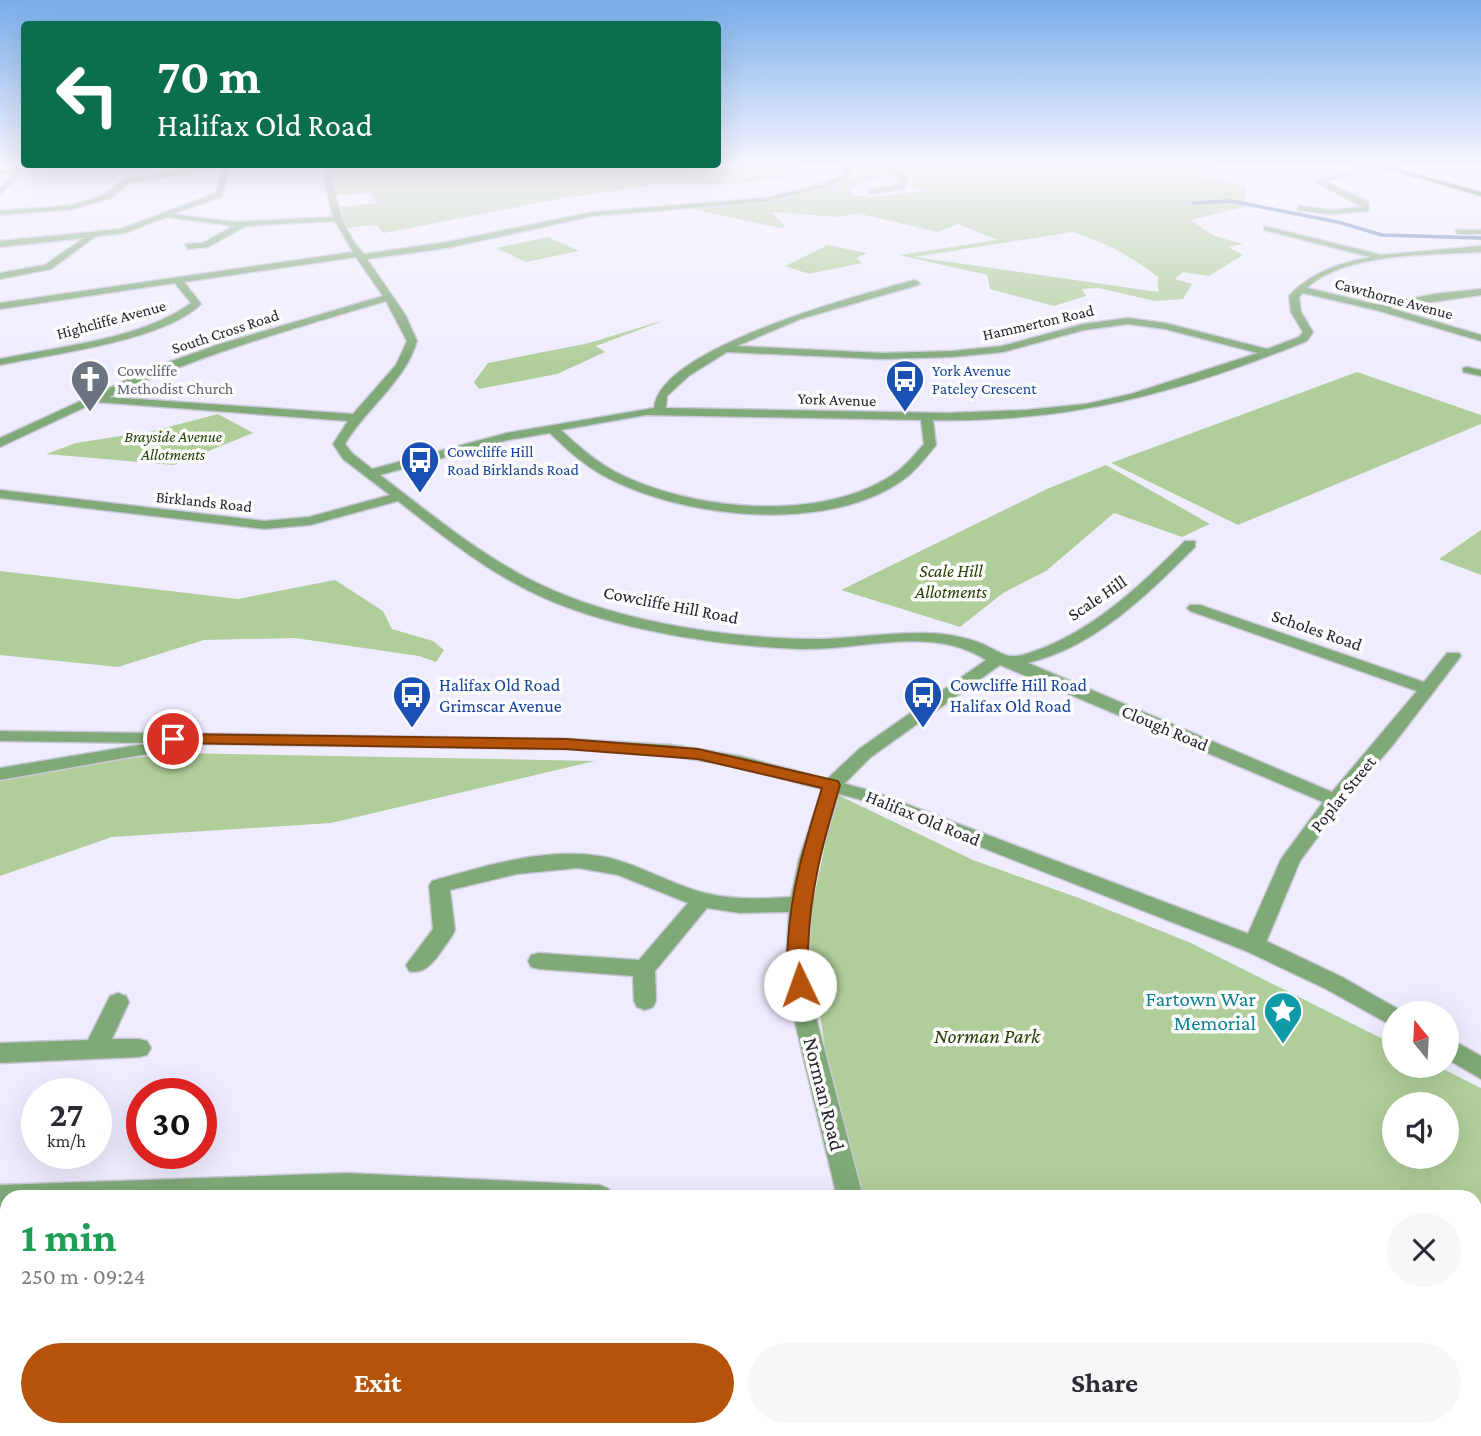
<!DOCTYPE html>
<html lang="en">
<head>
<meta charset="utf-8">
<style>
	:root { --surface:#fff; --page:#f7f7f7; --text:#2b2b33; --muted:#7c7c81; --accent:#b45309 }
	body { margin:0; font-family:"Crimson Pro",serif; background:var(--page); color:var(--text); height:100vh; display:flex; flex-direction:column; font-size:26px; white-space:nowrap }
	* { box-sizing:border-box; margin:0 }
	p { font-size:23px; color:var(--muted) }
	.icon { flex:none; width:38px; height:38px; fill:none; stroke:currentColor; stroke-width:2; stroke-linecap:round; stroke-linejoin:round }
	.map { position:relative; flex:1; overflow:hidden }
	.drawer { position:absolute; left:0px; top:1190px; width:1482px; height:247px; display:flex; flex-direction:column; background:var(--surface); border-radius:21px 21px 0 0; box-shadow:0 7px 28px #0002 }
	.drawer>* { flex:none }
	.hud { position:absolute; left:21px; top:21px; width:700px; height:147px; border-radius:7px; box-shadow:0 7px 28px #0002; background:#0b6e4f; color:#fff; overflow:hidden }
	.needle { width:46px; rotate:342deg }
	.buttons { position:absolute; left:1382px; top:1001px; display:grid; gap:14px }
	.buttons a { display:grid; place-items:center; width:77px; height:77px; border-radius:50%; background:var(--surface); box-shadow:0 7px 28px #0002; font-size:35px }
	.speed { position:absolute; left:21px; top:1078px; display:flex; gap:14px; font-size:35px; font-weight:700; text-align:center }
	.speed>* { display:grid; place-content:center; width:91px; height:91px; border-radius:50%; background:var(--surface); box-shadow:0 7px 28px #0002; line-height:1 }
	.speed small { font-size:18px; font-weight:400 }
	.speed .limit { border:10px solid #d22; background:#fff; color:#111 }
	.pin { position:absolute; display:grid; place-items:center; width:60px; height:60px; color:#fff; margin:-30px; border:4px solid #fff; border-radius:50%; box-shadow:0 2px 7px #0007 }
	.me { position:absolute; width:77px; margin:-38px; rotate:357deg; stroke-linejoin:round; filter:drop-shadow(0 0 5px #0008) }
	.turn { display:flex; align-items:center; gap:24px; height:147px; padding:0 21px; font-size:32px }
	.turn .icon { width:91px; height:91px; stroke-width:2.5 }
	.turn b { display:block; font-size:49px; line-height:60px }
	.round { display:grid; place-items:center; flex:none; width:74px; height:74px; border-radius:37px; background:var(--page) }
	.headline { display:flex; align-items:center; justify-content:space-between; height:119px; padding:0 21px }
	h1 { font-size:42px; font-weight:700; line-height:52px; color:#1e9e55 }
	.button { display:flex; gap:14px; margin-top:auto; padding:14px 21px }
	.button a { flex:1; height:80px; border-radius:42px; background:var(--accent); color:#fff; font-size:28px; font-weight:700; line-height:80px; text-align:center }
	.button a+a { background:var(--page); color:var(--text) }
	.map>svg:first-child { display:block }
</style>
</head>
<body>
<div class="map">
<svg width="1481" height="1436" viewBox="0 0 1481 1436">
	<rect width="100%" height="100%" fill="#f0ecff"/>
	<g fill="#b0ce99" fill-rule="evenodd">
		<polygon points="334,165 797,165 799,168 789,178 724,184 652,185 564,198 384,233 376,225 347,228 339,207 376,203 370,193 336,195 333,177"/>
		<path d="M850,165H876L888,174L850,188L853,195L872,197L923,191L910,186L913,179L894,165H1223L1191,173L1246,186L1244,207L1191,220L1214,236L1243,244L1228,247L1243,255L1209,276L1183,272L1175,279L1192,284L1183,299L1155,301L1098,288L1082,289L1086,296L1054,306L990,289L987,275L899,255L997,240L958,224L937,232L857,213L840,217L772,212L786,227L781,228L682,207C741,204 803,202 857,175ZM1072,232C1105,242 1131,256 1158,277V292L915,257Z"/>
		<polygon points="548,237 579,251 526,262 496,248"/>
		<polygon points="828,245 867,253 856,258 862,263 809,274 785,266"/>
		<polygon points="658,322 660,322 596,346 605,352 557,374 479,389 474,382 488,363 589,343"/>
		<polygon points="1357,372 1481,415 1481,424 1238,525 1111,463"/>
		<polygon points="218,414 253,433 174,465 46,454 76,443 153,431"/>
		<polygon points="1106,465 1210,524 1182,537 1114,513 1046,571 1003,593 960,627 841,590 1047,489"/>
		<polygon points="1481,530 1481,575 1439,559"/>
		<polygon points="0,571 238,599 335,580 383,611 392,629 433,641 444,650 436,662 419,656 295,638 204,640 118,667 0,655"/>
		<polygon points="178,753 595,761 331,823 112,837 0,876 0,773"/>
		<path d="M836,794L973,860L1079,898L1191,943L1395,1045V1066H1437L1481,1088V1436H1257L1250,1430H1475V1197H862L826,1054L807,930ZM1395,1104H1447V1157H1395Z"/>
	</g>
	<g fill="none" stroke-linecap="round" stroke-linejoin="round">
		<polyline stroke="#5a7db3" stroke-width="3.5" points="1193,203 1231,201 1338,222 1382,235 1481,238"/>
		<g stroke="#cbc8d9" stroke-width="3">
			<g id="minor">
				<polygon points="34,165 53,165 24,171 0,194 0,188 15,172 0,174 0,170"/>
				<path d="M213,165H230L222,196L173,214L234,222L333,217L325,185V165H332C333,197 342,231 364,254L447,242L593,212L764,198L819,185L845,174L840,165H847L853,175L824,188L764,202L593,216L447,248L367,259L406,316L417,341C405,382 366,408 345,444L352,453L372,469L507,433L654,408C659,347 863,294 915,280L920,283L918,285L800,319L737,346L882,353L952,351L1002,346L1083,324L1128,318L1165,323L1267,349L1299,337L1303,332L1291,312L1289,296C1310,273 1339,263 1371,257L1264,230V226L1381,255L1481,246V252C1432,255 1344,252 1307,288L1379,305L1434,294L1481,289V295L1390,308L1481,335V341L1376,310L1303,293L1299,297L1301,312L1313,332L1307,341C1180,392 1071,423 933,420L936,445C928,455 918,468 907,477C832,535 683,519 604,476C584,465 566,449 550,433L508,440L380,475C427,511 474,550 527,578C605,619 716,637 804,639C845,640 885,632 926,633C945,633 965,637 983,644C1004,654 1007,661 1032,652C1092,632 1141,585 1185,541H1195V547C1148,594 1095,647 1028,663L1332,792L1417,691L1190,611L1187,608L1190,605H1200L1424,682L1447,653H1459L1461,656L1392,746L1342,804L1300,861L1265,945L1262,951L1254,953L1246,951L1243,945L1281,859L1323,802L1000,665L871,757L841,787L819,859L811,904L808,965L813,1006L863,1197H837L791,1006L786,965L789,912L740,913L707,908L655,971L656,1001L653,1007L645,1010L637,1007L634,1001L633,976L539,969L531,967L528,961L531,955L539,953L639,960L688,903L618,875L578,868L517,874L450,890L455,930L452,936C441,950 429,977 409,971L406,965L433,929L429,886L432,881C485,866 544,847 600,856C635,862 666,882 701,892C730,900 761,899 791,897L799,859L825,781L859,749L986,660C931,624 860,651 799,649C719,646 616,630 544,598C490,574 444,537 398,501L310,525L264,529L0,498V490L264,521L309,517L390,495L343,459L333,444L348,421L96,402L0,447V438L155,367L220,344L383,296L356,257L184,282L201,304C164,341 52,354 0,365V359C59,346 141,340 191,303L175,283L0,309V303L353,252L335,221L246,226L208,247L188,249L185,244L203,243L233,226L166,217L125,233L96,236L51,269L0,279V273L45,265L84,238L0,247V241L121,229L216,193L223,168L129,183L111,198L74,209L0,215V211L73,205L105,194L124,179ZM386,301L407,341L396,365L353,414L109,397C198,355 292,329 386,301ZM1128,324L1165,329L1258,353L1131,394L1086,404L1026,410L947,413L666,408L667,396L690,375L727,352L882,359L952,357L1003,352L1084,330ZM646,415L921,420L924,444C916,453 907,464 898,471C825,525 687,511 612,470C593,459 577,445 561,430Z"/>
				<polygon points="881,165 889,165 908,177 904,189 869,194 869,190 898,185 901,180"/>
				<polygon points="1358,165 1372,168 1325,181 1369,202 1369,211 1330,214 1297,210 1300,206 1330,210 1362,207 1314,181 1361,168"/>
				<polygon points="1455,230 1481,230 1481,234 1458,234"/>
				<polygon points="1467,367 1481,370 1481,376 1463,372 1463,368"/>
				<polygon points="198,735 207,740 204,744 0,780 0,768"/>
				<polygon points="118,993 126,996 129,1002 112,1039 139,1039 147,1041 151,1048 147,1055 139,1057 0,1063 0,1043 88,1040 110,996"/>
				<polygon points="347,1173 600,1185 609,1189 613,1197 7,1197 7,1209 0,1209 0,1185"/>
				<polygon points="431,1430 462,1430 465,1436 433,1436"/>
				<polygon points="965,1430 999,1430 1002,1436 968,1436"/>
			</g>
		</g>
		<g stroke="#cbc8d9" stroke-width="3">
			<g id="tertiary">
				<polygon points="0,731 567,739 672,745 740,756 872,791 1262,939 1342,977 1405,1013 1395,1013 1395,1026 1387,1023 1326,989 1246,951 858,799 740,767 672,756 567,749 0,741"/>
				<polygon points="1447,1037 1481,1056 1481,1079 1447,1059"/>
			</g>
		</g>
		<g stroke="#cbc8d9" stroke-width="3">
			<polygon id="primary" points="1372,165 1383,165 1481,192 1481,196"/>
		</g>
		<use href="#minor" fill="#80a978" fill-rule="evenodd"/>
		<use href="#tertiary" fill="#80a978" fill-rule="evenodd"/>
		<use href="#primary" fill="#2b681f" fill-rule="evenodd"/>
	</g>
	<linearGradient id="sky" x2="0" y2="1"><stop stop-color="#78adea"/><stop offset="0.45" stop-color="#f8f6ff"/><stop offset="1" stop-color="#f8f6ff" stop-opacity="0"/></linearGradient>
	<rect width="1481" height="366" fill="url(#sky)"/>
	<path fill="#b45309" stroke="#753606" stroke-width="2" d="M173,734L566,739L698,749L838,781L840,785C823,842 810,889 808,949C807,961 813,980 807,991L800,993L792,991C785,977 787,958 788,942C791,888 806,840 822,788L698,759L566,749L168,743L165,739Z"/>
	<defs>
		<g id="church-pin" transform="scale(2.0125)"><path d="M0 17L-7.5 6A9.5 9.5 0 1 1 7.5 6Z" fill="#6b7280" stroke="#fcfcfc"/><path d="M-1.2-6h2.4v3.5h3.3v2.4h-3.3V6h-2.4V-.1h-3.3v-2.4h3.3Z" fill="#fff"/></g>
		<g id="bus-pin" transform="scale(2.0125)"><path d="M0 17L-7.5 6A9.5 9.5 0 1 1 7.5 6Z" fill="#1a4fb4" stroke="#fcfcfc"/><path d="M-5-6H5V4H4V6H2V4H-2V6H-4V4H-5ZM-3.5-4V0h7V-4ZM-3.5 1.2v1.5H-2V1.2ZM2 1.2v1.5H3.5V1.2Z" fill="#fff"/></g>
		<g id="sight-pin" transform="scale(2.0125)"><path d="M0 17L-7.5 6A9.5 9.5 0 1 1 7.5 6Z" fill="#0f9aa8" stroke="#fcfcfc"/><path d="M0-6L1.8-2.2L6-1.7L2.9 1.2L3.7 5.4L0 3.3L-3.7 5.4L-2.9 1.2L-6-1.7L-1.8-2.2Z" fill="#fff"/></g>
	</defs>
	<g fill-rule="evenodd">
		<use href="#church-pin" x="90" y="379"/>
		<use href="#bus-pin" x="905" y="379"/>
		<use href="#bus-pin" x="420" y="460"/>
		<use href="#bus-pin" x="412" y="695"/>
		<use href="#bus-pin" x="923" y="695"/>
		<use href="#sight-pin" x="1283" y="1011"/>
	</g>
	<g text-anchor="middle" stroke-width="7" stroke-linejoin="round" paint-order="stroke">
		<g font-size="16" fill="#25232c" stroke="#fcfcfc">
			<text transform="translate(1394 298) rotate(15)" y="6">Cawthorne Avenue</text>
			<text transform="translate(111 319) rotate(-15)" y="6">Highcliffe Avenue</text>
			<text transform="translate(1038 322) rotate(-13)" y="6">Hammerton Road</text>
			<text transform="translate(225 331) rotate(-18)" y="6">South Cross Road</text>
			<text transform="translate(837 399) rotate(2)" y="6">York Avenue</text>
			<text transform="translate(204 501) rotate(6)" y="6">Birklands Road</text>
		</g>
		<g font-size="16" fill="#5b616d" stroke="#fcfcfc" text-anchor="start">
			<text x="117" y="376">Cowcliffe<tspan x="117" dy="18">Methodist Church</tspan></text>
		</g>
		<g font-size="16" fill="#164399" stroke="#fcfcfc" text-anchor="start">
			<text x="932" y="376">York Avenue<tspan x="932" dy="18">Pateley Crescent</tspan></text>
			<text x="447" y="457">Cowcliffe Hill<tspan x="447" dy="18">Road Birklands Road</tspan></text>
		</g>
		<g font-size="16" font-style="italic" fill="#234002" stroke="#fcfcfc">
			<text x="173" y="442">Brayside Avenue<tspan x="173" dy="18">Allotments</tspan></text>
		</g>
		<g font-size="18" font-style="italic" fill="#234002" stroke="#fcfcfc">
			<text x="951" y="577">Scale Hill<tspan x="951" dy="21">Allotments</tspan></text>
		</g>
		<g font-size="18" fill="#25232c" stroke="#fcfcfc">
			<text transform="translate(1097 598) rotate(-34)" y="6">Scale Hill</text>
			<text transform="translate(671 605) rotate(11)" y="6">Cowcliffe Hill Road</text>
			<text transform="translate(1317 630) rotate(19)" y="6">Scholes Road</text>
			<text transform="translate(1165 728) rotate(23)" y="6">Clough Road</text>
			<text transform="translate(1343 794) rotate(-51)" y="6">Poplar Street</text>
			<text transform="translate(923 818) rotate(22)" y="6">Halifax Old Road</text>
		</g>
		<g font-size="18" fill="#164399" stroke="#fcfcfc" text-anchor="start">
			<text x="439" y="691">Halifax Old Road<tspan x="439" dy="21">Grimscar Avenue</tspan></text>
			<text x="950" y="691">Cowcliffe Hill Road<tspan x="950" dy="21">Halifax Old Road</tspan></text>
		</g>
		<g font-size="21" fill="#0d838f" stroke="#fcfcfc" text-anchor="end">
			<text x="1256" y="1006">Fartown War<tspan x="1256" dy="24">Memorial</tspan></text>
		</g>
		<g font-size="21" font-style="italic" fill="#234002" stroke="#fcfcfc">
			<text x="987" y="1043">Norman Park</text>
		</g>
		<g font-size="21" fill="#25232c" stroke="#fcfcfc">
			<text transform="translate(824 1094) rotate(76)" y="7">Norman Road</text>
		</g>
	</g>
</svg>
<div class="buttons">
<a><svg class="needle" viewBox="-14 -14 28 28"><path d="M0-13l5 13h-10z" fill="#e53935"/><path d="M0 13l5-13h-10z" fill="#7c7c81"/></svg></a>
<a><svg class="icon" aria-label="sound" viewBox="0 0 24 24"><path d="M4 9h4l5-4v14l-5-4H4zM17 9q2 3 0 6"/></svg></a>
</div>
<div class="speed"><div>27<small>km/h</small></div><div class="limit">30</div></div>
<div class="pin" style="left:173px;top:739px;background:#d93025"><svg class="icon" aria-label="arrive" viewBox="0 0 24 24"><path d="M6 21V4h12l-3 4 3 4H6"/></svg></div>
<svg class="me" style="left:800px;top:985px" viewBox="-20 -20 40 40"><circle r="19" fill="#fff"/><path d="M0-13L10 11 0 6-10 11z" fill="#b45309"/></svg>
<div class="hud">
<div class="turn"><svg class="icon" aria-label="left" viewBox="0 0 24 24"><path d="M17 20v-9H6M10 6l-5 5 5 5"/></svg><div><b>70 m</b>Halifax Old Road</div></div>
</div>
<section class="drawer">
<div class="headline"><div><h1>1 min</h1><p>250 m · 09:24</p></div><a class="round"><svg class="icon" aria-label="close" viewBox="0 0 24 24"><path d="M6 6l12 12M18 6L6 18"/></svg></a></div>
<div class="button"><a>Exit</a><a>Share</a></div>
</section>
</div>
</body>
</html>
